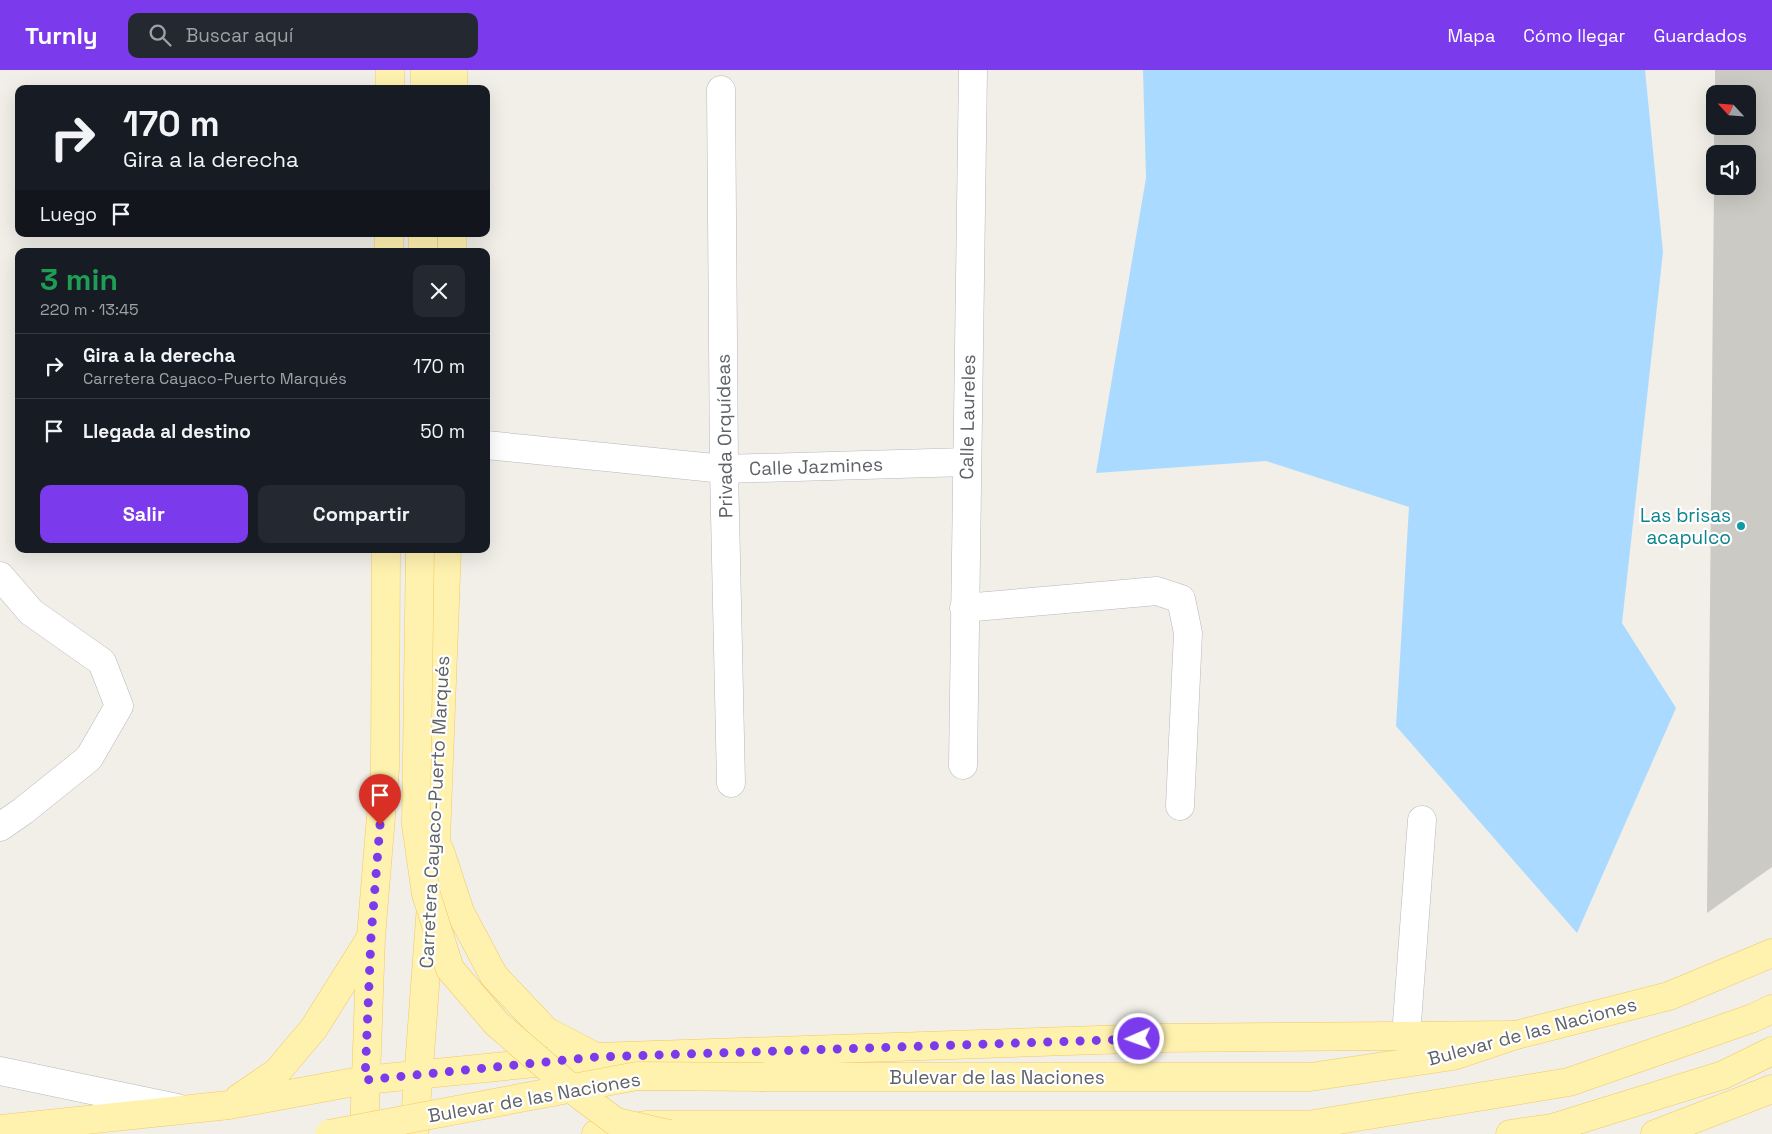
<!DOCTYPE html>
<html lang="es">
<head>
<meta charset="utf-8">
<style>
	:root { --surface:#171b24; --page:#242831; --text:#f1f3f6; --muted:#9ea1a6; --line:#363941; --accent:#7c3aed }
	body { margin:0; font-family:"Space Grotesk",sans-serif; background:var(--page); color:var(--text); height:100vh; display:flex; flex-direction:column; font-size:19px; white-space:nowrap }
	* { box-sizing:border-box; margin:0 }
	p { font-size:16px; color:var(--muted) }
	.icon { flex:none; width:28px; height:28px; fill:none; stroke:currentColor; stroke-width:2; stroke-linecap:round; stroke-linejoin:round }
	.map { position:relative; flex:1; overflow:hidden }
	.details { position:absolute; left:15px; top:178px; width:475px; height:305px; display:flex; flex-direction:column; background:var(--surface); border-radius:10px; box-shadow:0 5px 20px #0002 }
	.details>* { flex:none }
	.banner { position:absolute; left:15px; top:15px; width:475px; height:152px; border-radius:10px; box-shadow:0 5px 20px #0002; background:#171b24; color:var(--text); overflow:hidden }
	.needle { width:32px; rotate:296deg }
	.fabs { position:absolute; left:1706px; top:15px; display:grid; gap:10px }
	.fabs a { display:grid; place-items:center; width:50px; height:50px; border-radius:10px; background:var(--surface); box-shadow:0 5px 20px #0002; font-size:25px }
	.pin { position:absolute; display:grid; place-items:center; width:42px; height:42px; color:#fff; margin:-51px -21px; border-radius:50% 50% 50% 0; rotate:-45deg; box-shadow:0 0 5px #0007 }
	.pin .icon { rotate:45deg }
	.me { position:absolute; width:55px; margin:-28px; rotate:268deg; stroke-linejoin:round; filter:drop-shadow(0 0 4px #0008) }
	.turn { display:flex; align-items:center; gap:18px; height:105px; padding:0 25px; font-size:22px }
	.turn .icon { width:65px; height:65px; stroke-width:2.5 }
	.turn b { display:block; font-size:35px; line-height:42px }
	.then { display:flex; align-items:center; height:48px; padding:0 25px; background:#0003; gap:10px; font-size:19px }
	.round { display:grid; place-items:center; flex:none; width:52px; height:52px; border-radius:10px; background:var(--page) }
	.head { display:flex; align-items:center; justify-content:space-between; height:85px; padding:0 25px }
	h1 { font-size:30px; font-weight:800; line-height:38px; color:#1e9e55 }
	.action { display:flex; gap:10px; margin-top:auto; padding:10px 25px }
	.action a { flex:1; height:58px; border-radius:10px; background:var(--accent); color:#fff; font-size:20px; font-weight:800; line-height:58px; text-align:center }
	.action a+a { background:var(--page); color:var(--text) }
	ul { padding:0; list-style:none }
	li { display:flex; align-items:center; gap:15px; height:65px; padding:0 25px; border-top:1px solid var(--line) }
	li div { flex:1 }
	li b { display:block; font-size:19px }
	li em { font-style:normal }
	header { display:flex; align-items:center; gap:30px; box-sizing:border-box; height:70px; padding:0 25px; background:var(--accent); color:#fff }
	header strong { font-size:24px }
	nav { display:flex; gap:28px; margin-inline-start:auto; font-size:18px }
	.search { width:350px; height:45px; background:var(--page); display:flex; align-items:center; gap:12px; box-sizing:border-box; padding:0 18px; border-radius:10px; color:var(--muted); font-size:19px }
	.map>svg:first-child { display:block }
</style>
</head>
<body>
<header>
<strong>Turnly</strong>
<div class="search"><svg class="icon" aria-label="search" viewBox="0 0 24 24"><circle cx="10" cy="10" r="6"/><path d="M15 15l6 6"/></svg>Buscar aquí</div>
<nav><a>Mapa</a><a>Cómo llegar</a><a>Guardados</a></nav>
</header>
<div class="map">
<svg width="1772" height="1064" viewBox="0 0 1772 1064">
	<rect width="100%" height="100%" fill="#f1efe8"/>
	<polygon fill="#aadaff" points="1143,0 1645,0 1663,182 1622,553 1676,638 1577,863 1396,656 1409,437 1266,391 1096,403 1146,108"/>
	<polygon fill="#cccac5" points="1715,0 1772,0 1772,797 1707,843 1714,116 1748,116 1748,84 1714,84 1714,56 1748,56 1748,24 1715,24"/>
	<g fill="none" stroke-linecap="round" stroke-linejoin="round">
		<g stroke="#b5b8bc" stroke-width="29">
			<g id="minor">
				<polyline points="721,20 724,399 731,713"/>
				<polyline points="486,375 724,399 967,392"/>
				<polyline points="0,506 31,542 102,592 119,636 89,688 23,741 0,757"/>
				<polyline points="964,538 1157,521 1181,529 1188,563 1180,736"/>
				<polyline points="963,695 973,0"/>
				<polyline points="1406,966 1422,750"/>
				<polyline points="0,1001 177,1038"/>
			</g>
		</g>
		<g stroke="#f2c960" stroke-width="29">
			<g id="major">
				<polyline points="390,19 390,0"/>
				<polyline points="425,19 425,0"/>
				<polyline points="453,19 453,0"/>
				<polyline points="389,181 389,164"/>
				<polyline points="423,181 423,164"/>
				<polyline points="452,181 452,164"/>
				<polyline points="440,781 460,842 494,906 546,961 596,987"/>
				<polyline points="764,1007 1310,1007 1453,986 1516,965 1669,926 1772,883"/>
				<polyline points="239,1028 277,1002 314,958 370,869"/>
				<polyline points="0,1059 229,1035 365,1010 596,987 1158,968 1516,965"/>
				<polyline points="364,1064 371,867 385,698 386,479"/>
				<polyline points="414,1064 436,768 447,479"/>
				<polyline points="596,1064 646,1055 1308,1055 1569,1012 1753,948 1772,939"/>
				<polyline points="1510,1064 1552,1058 1723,1005 1772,981"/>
				<polyline points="1655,1064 1772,1019"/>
			</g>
		</g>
		<use href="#minor" stroke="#fff" stroke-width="28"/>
		<use href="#major" stroke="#fff2af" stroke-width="28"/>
		<g stroke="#f2c960" stroke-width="29" stroke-linecap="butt">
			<g id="major-bridge">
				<polyline points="420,479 416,755 426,824 450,899 497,954 577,1023 616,1052 669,1064"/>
				<polyline points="329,1064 637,1006 764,1007"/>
			</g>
		</g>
		<use href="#major-bridge" stroke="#fff2af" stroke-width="28"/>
	</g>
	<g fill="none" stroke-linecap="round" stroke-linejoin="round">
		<polyline stroke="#7c3aed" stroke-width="9" stroke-dasharray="0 16.2" points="380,755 371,867 365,1010 596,987 1139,969"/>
	</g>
	<circle fill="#0f9aa8" stroke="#fff" stroke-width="2" cx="1741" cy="456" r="5"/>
	<g text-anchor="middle" stroke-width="4.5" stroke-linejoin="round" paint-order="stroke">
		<g font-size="19" fill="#5f6368" stroke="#fff">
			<text transform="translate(967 347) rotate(-89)" y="7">Calle Laureles</text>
			<text transform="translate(724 366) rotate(-91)" y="7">Privada Orquídeas</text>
			<text transform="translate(816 396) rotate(-2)" y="7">Calle Jazmines</text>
			<text transform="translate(434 742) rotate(-87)" y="7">Carretera Cayaco-Puerto Marqués</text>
			<text transform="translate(1532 961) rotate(-15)" y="7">Bulevar de las Naciones</text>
			<text x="997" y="1014">Bulevar de las Naciones</text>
			<text transform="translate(534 1027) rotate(-10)" y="7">Bulevar de las Naciones</text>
		</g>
		<g font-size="19" fill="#0d838f" stroke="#fff" text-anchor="end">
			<text x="1731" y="452">Las brisas<tspan x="1731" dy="22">acapulco</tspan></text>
		</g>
	</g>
</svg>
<div class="fabs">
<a><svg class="needle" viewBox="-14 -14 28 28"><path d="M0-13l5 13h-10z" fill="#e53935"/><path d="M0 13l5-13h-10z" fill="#9ea1a6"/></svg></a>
<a><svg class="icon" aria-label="sound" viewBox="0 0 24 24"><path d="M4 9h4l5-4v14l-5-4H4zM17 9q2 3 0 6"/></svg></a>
</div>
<div class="pin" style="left:380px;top:755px;background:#d93025"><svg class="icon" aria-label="arrive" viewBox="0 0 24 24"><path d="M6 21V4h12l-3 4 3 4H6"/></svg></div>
<svg class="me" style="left:1139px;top:969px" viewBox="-20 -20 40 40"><circle r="17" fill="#7c3aed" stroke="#fff" stroke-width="3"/><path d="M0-11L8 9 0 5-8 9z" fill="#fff"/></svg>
<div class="banner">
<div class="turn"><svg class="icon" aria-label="right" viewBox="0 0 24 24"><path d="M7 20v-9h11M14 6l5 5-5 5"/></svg><div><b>170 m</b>Gira a la derecha</div></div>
<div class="then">Luego<svg class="icon" aria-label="arrive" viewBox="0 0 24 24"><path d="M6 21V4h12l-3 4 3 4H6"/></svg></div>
</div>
<section class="details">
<div class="head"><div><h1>3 min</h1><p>220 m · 13:45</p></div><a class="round"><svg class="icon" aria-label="close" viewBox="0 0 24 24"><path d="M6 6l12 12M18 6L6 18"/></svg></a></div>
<ul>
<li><svg class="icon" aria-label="right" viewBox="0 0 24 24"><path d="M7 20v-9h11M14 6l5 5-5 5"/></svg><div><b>Gira a la derecha</b><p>Carretera Cayaco-Puerto Marqués</p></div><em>170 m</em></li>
<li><svg class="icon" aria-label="arrive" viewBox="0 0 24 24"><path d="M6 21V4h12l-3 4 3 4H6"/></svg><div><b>Llegada al destino</b></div><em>50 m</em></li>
</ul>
<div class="action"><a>Salir</a><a>Compartir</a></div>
</section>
</div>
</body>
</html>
